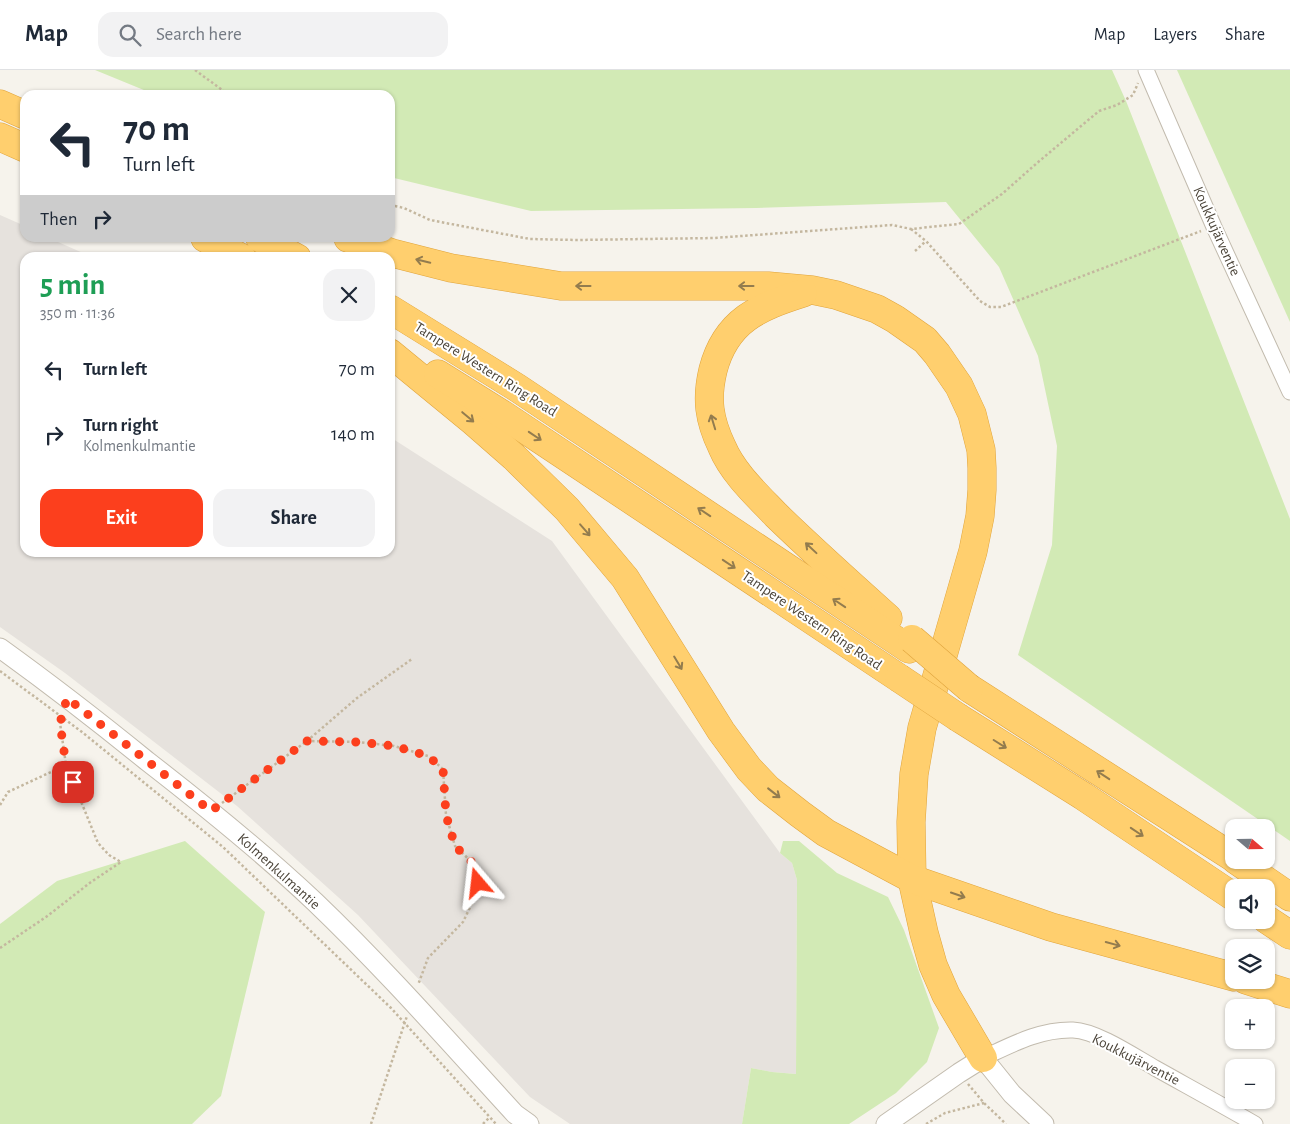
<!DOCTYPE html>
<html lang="en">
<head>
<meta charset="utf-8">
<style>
	:root { --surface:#fff; --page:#f2f2f3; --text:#1f2937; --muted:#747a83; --line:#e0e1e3; --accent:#fc3f1d }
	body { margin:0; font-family:"Alegreya Sans",sans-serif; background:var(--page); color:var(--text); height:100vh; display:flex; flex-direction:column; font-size:19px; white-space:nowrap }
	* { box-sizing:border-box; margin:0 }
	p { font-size:16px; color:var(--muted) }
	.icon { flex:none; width:28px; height:28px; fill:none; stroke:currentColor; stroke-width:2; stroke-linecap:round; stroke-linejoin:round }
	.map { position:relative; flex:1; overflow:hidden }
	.side { position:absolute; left:20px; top:182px; width:375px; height:305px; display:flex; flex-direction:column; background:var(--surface); border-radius:15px; box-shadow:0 1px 4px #0004 }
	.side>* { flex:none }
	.top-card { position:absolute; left:20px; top:20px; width:375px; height:152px; border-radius:15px; box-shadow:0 1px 4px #0004; background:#fff; color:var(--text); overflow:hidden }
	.needle { width:32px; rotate:110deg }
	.buttons { position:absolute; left:1225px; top:749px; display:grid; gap:10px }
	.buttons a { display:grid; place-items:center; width:50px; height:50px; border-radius:10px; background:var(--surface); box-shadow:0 1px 4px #0004; font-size:25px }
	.pin { position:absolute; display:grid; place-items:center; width:42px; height:42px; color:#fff; margin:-21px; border-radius:10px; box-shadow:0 2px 8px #0006 }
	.me { position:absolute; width:55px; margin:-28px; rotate:343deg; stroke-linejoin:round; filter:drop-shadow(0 0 4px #0008) }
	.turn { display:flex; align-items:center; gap:18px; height:105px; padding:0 20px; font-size:22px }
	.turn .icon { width:65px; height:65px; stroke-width:2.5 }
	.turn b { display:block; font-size:35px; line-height:42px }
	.then { display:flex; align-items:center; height:48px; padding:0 20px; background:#0003; gap:10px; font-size:19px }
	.round { display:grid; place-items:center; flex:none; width:52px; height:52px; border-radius:15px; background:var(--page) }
	.head { display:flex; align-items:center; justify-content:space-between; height:85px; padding:0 20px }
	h1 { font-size:30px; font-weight:600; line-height:38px; color:#1e9e55 }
	.action { display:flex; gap:10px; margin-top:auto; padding:10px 20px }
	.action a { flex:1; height:58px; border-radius:15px; background:var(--accent); color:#fff; font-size:20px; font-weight:600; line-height:58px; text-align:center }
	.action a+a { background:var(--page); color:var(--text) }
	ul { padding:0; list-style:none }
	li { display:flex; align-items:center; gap:15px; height:65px; padding:0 20px }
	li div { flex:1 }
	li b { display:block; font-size:19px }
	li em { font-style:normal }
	header { display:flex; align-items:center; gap:30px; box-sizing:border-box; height:70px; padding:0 25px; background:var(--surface); border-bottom:1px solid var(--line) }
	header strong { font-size:24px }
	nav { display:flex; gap:28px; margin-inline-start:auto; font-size:18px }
	.search { width:350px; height:45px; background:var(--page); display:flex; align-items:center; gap:12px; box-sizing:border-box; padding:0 18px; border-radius:15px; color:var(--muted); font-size:19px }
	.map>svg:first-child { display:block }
</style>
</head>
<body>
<header>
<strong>Map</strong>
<div class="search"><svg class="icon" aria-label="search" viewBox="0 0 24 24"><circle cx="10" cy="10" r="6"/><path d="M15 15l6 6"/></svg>Search here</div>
<nav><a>Map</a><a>Layers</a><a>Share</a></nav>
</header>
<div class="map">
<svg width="1290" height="1054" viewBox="0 0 1290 1054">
	<rect width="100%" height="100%" fill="#f6f3ec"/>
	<polygon fill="#e6e2dd" points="0,145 25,156 25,168 49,168 92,187 25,188 25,482 390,482 390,367 552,471 780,783 792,793 797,810 796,1004 772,1002 751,998 742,1054 570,1054 530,1027 358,845 237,736 65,603 0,557"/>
	<g fill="#d2eab5">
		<polygon points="95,0 1112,0 1126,31 1290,449 1290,771 1018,585 1052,475 1057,376 1038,286 999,197 946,132 756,138 531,141 390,107 390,25 156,25"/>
		<polygon points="1177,0 1290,0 1290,252"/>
		<polygon points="185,771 265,842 221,1026 192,1054 0,1054 0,854 57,811"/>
		<polygon points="783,771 799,771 837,803 888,827 904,860 939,958 927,992 896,1023 849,1054 742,1054 751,998 772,1002 796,1004 797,810 792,793 780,783"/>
	</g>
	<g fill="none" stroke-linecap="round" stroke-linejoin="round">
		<g stroke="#c2bbae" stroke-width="17">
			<g id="minor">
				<polyline points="1146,0 1214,157 1290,322"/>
				<path d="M983,988C1011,975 1040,959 1073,960C1097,961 1134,986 1155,998C1189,1017 1222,1035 1255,1054"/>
			</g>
		</g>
		<g stroke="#c2bbae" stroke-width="21">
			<g id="tertiary">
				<path d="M0,578C50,614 99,652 147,691C205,736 262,782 315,832C385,899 449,972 515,1044L529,1054"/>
				<polyline points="886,1054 959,1003 983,988 1012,1024 1044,1054"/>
			</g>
		</g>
		<g stroke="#e0a43c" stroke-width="29">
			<g id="motorway">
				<polyline points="0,34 25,45"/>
				<polyline points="0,67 25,78"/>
				<polyline points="205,168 242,188"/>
				<polyline points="260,168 297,188"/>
				<polyline points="348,168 392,183 451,198 561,216 768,216 812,220 836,225 877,239 895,249 925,270 937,284 959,316 972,344 981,380 982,398 982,420 980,446 973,481 922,658 914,704 911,752 912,809 924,863 933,895 946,925 983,988"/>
				<path d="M803,223C759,237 726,250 713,300C706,329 709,350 722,377C733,403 756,424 776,445C812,480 850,514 888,548"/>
				<polyline points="390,239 516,317 909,579"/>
				<polyline points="390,283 474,352 514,387 567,439 625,508 721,661 749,699 768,719 800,744 826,763 912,809 1051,857 1234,907"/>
				<polyline points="438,304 502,344 899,608"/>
				<polyline points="969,618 1234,788"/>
				<polyline points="959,648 1083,726 1234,827"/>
				<polyline points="1236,790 1290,827"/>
				<polyline points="1266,849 1290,865"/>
				<polyline points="1246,910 1290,924"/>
			</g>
		</g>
		<g stroke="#c4b79f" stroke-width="2.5" stroke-dasharray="2.5 2.5" stroke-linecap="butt">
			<polyline points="195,0 229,25"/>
			<polyline points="390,135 404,138 430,150 530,169 577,170 714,168 892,155 911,159 959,154 1002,124 1037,93 1099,41 1117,35 1133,25 1138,13"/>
			<polyline points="911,159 926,171 980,231 990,237 1001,237 1201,161"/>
			<polyline points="915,181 926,171"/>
			<polyline points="0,601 82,662 223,777 391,938 496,1054"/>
			<polyline points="307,671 358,672 394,676 428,686 443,699 446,745 455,776 480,800 476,825 463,852 428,888 418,915"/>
			<polyline points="222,733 307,671 357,628 412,589"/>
			<polyline points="0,735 8,722 66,695"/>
			<polyline points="0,878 46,847 91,812 121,792 109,785 98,773 80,729 66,695 60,653 61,646"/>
			<polyline points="968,1014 984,1033 1006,1054"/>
			<polyline points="371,1054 407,946"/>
			<polyline points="483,1054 490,1047"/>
			<polyline points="926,1054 945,1043 984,1033"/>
		</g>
		<use href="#minor" stroke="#fff" stroke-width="15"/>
		<use href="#tertiary" stroke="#fff" stroke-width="19"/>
		<use href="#motorway" stroke="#ffcf6e" stroke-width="28"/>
		<g stroke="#e0a43c" stroke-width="29" stroke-linecap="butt">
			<g id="motorway-bridge">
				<polyline points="912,569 969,618"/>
				<polyline points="899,608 959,648"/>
			</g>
		</g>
		<use href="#motorway-bridge" stroke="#ffcf6e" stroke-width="28"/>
	</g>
	<defs><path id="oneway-shaft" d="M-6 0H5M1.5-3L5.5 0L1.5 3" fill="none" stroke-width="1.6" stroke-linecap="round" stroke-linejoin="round" transform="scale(1.25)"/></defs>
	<g stroke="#937c4e">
		<use href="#oneway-shaft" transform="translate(423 191) rotate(-166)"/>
		<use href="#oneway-shaft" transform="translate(583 216) rotate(-180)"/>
		<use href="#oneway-shaft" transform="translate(746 216) rotate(180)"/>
		<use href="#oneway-shaft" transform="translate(468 347) rotate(40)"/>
		<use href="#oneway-shaft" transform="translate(713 352) rotate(-107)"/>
		<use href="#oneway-shaft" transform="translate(535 366) rotate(34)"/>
		<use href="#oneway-shaft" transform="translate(704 442) rotate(-146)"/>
		<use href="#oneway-shaft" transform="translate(585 460) rotate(49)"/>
		<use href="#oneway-shaft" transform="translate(811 478) rotate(-137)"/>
		<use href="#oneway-shaft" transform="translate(729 494) rotate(34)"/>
		<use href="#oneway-shaft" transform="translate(839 533) rotate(-146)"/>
		<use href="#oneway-shaft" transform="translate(678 593) rotate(59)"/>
		<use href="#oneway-shaft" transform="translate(1000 674) rotate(32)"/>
		<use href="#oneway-shaft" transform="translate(1103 705) rotate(-147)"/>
		<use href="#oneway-shaft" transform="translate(774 723) rotate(38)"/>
		<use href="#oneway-shaft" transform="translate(1137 762) rotate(34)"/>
		<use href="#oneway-shaft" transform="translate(958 825) rotate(19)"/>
		<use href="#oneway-shaft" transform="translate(1113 874) rotate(15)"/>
	</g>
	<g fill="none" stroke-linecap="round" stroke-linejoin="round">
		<polyline stroke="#fc3f1d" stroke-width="9" stroke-dasharray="0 16.2" points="73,712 66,695 60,653 67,628 211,741 307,671 358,672 394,676 428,686 443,699 446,745 455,776 480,800 478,813"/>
	</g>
	<g text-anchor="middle" stroke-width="4" stroke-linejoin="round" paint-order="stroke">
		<g font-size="15" fill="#4b4439" stroke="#fff">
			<text transform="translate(1217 161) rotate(66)" y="5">Koukkujärventie</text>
			<text transform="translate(486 299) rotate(32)" y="5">Tampere Western Ring Road</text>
			<text transform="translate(812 550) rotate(34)" y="5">Tampere Western Ring Road</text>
			<text transform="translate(279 801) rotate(42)" y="5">Kolmenkulmantie</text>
			<text transform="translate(1136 989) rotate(27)" y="5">Koukkujärventie</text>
		</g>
	</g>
</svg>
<div class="buttons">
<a><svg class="needle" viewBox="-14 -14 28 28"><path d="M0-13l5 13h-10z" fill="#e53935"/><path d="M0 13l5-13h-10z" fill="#747a83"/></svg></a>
<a><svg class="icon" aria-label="sound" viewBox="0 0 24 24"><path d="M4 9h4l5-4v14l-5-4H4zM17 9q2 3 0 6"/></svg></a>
<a><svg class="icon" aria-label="layers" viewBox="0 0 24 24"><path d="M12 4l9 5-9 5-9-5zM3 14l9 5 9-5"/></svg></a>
<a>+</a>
<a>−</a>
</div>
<div class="pin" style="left:73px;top:712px;background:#d93025"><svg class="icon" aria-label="arrive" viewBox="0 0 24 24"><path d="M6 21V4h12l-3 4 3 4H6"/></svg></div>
<svg class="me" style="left:478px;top:813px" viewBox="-20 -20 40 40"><path d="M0-17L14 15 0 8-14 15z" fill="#fc3f1d" stroke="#fff" stroke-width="4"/></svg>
<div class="top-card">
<div class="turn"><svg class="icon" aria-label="left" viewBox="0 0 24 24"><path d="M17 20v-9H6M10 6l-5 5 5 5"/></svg><div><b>70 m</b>Turn left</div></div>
<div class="then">Then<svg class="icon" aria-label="right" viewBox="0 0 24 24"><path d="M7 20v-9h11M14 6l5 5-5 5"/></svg></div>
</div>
<section class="side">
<div class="head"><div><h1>5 min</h1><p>350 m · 11:36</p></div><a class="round"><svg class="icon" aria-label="close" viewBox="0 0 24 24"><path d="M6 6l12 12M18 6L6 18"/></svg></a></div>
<ul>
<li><svg class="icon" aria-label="left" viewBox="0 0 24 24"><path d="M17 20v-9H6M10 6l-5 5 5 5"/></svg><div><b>Turn left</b></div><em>70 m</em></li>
<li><svg class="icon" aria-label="right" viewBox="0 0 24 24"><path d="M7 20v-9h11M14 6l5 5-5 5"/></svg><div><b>Turn right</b><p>Kolmenkulmantie</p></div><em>140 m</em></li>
</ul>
<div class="action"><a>Exit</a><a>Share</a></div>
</section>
</div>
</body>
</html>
